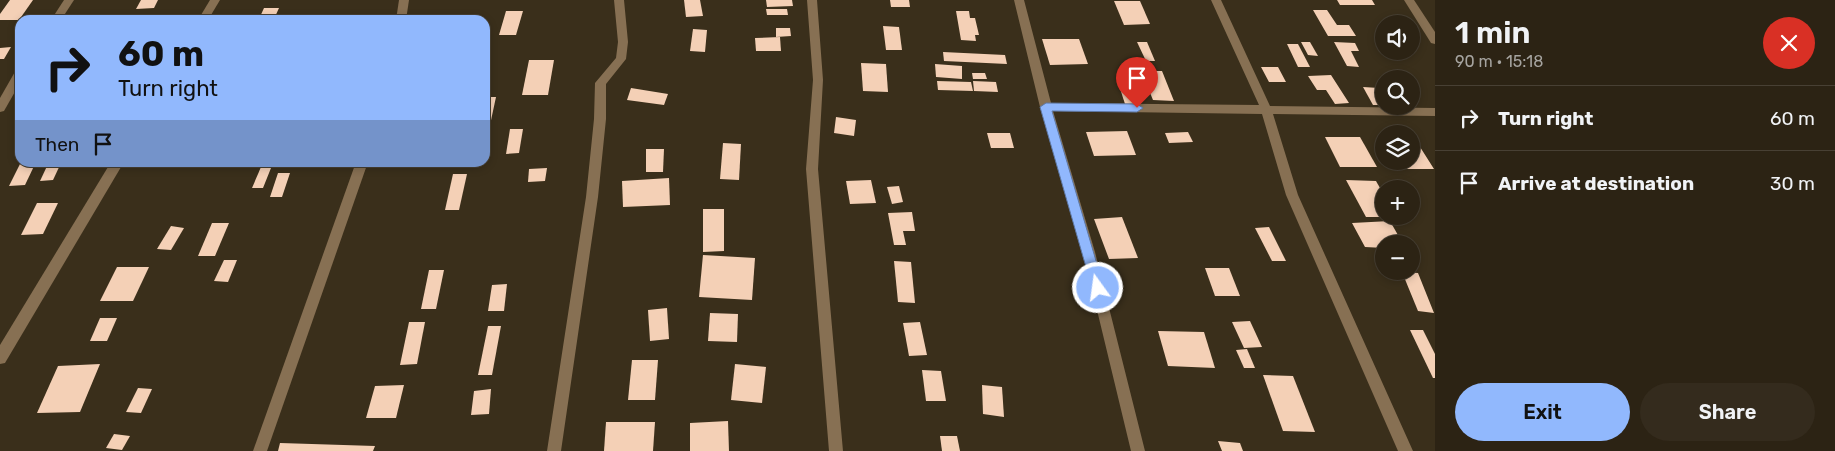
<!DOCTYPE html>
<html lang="en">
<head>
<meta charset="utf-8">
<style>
	:root { --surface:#2c2314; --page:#342b1d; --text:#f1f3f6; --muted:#a6a4a0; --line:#484034; --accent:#91b8fd }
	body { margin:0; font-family:Rubik,sans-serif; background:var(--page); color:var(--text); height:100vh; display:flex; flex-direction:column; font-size:19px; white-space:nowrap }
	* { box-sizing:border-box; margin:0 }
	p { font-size:16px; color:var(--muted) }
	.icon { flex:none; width:28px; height:28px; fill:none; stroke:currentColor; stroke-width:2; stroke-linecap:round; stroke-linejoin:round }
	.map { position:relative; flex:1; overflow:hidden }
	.side { display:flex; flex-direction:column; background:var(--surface); width:400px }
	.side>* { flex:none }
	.top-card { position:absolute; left:15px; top:15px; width:475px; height:152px; border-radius:15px; box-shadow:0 2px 8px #0003,0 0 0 1px var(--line); background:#91b8fd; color:#111; overflow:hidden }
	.controls { position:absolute; left:1375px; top:15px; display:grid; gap:10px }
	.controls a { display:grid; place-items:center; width:45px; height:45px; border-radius:50%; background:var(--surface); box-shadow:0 2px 8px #0003,0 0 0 1px var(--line); font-size:25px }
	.pin { position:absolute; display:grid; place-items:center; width:42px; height:42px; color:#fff; margin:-51px -21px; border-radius:50% 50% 50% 0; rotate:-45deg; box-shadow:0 0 5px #0007 }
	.pin .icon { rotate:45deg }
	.me { position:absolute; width:55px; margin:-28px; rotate:346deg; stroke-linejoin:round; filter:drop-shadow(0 0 4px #0008) }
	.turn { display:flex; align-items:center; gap:18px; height:105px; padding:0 20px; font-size:22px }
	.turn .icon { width:65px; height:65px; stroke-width:2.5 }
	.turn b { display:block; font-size:35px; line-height:42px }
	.then { display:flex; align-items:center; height:48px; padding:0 20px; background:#0003; gap:10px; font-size:19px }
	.round { display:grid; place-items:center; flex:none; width:52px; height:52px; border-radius:26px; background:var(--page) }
	.summary { display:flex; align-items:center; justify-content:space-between; height:85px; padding:0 20px }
	h1 { font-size:30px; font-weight:600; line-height:38px }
	.primary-button { display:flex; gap:10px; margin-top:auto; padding:10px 20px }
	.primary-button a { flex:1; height:58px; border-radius:30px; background:var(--accent); color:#111; font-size:20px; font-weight:600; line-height:58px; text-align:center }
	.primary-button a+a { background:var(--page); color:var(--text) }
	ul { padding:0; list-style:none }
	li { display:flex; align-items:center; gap:15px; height:65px; padding:0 20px; border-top:1px solid var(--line) }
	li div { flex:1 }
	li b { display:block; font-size:19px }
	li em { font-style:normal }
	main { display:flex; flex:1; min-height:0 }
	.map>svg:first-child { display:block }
</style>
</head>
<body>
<main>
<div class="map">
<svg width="1435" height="451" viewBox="0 0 1435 451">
	<rect width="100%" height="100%" fill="#3a2f1b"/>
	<g fill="#f4d0b6">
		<polygon points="10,0 33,0 19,20 0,20 0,14"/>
		<polygon points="141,0 158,0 154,8 136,9"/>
		<polygon points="684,0 700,0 703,16 686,17"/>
		<polygon points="766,0 792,0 793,6 767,7"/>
		<polygon points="890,0 909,0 910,7 891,7"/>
		<polygon points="1337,0 1372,0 1375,5 1340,5"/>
		<polygon points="1114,1 1140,1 1150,24 1124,25"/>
		<polygon points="264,8 279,8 274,19 259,19"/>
		<polygon points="766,9 787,9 788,15 767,15"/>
		<polygon points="1313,10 1327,10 1337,25 1349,25 1356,36 1328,36"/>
		<polygon points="506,11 523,11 516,35 499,35"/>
		<polygon points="956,11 969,11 970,18 975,18 979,35 975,35 976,41 961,40"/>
		<polygon points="883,26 899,27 902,50 886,50"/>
		<polygon points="776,28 790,28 791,36 776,37"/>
		<polygon points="693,29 707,30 705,52 690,51"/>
		<polygon points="780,37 781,51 756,51 755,38"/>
		<polygon points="1042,39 1079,39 1088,64 1050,65"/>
		<polygon points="1137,42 1147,42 1155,61 1146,61"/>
		<polygon points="1301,42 1310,42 1318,56 1308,55"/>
		<polygon points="1334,42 1355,43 1359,51 1351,51 1359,67 1347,66"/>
		<polygon points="1287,44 1298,44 1310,67 1298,67"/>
		<polygon points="11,47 4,59 0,59 0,48"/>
		<polygon points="943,52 1005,55 1007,64 944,61"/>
		<polygon points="529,60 554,60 548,95 522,95"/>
		<polygon points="861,63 886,64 888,92 863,91"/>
		<polygon points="935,64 962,66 962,79 936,77"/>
		<polygon points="1261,67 1278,67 1286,82 1269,82"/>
		<polygon points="1141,71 1162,71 1174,101 1153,100"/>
		<polygon points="972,73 985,73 987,79 973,79"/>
		<polygon points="1331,75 1349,103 1335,104 1326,90 1317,90 1308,76"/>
		<polygon points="1117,79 1130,79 1138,104 1125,104"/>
		<polygon points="937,81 971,82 973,91 938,90"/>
		<polygon points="973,81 996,82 998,92 974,91"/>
		<polygon points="1363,87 1379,88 1384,95 1384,105 1373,105"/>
		<polygon points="631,88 668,94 664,105 627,100"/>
		<polygon points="485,97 496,97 490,125 485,125"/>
		<polygon points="836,117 856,120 854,136 834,133"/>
		<polygon points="510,129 523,129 519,153 506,154"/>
		<polygon points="1127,131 1136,155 1094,156 1086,132"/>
		<polygon points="1188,132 1193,142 1169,143 1165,133"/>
		<polygon points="987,133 1010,133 1014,148 991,148"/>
		<polygon points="1325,137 1360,137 1377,167 1340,167"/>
		<polygon points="1411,139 1415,139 1434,169 1404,169 1399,161 1411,161"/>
		<polygon points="723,143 741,144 739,180 720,179"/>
		<polygon points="646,149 664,149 663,172 646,172"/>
		<polygon points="21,162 36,162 25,185 9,186"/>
		<polygon points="446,162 472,162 471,168 444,168"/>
		<polygon points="61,163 53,180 40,181 48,164"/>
		<polygon points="261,167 271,168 263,188 252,188"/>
		<polygon points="547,168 545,181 528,182 529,169"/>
		<polygon points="278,173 290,173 282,197 270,197"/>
		<polygon points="453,174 467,174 459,210 445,210"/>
		<polygon points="669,178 670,205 623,207 622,181"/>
		<polygon points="871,180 876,203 850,204 846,181"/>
		<polygon points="1346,180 1376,181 1384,195 1384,217 1366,217"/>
		<polygon points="899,186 903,202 892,204 887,187"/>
		<polygon points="37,203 58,203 43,234 21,235"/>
		<polygon points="703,209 724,209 724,251 703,252"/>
		<polygon points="912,212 915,231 903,231 906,245 894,245 888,213"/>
		<polygon points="1122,217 1138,258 1109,259 1094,219"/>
		<polygon points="1390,221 1403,244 1384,244 1384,248 1365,247 1352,223"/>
		<polygon points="212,223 229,223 215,256 198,256"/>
		<polygon points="171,226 184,228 171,250 157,249"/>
		<polygon points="1269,227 1286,261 1272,261 1255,228"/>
		<polygon points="703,255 755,258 752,300 699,297"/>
		<polygon points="224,260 237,260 228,282 214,281"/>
		<polygon points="894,261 911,262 915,303 898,302"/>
		<polygon points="117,267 149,267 133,301 100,301"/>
		<polygon points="1205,268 1229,268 1240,296 1215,296"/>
		<polygon points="429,270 444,270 436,309 421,309"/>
		<polygon points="1402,272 1418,273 1434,313 1418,311"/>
		<polygon points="507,284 504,311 488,311 492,285"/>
		<polygon points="667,308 669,339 650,341 648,310"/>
		<polygon points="710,313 738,314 737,342 708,341"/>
		<polygon points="100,318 117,318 107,341 90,341"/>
		<polygon points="1250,321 1262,347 1244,348 1232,322"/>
		<polygon points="409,322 425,322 417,364 400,365"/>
		<polygon points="920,322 927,355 909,356 903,323"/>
		<polygon points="488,326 501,326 492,375 478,375"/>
		<polygon points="1410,330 1423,330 1435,354 1435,378 1433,378"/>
		<polygon points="1158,331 1204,332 1215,368 1168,366"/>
		<polygon points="1247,349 1255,368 1244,368 1236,350"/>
		<polygon points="632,360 658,360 655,400 628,400"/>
		<polygon points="100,364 80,412 37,413 58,366"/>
		<polygon points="735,364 766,367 762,403 731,400"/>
		<polygon points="922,370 941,371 946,401 926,401"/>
		<polygon points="1263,375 1293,376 1315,432 1283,431"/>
		<polygon points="404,385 396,418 366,418 375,386"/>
		<polygon points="982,385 1002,387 1004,417 983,414"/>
		<polygon points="138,388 152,389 141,413 126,412"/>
		<polygon points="491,389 489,414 471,415 474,391"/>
		<polygon points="728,421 729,451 690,451 690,423"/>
		<polygon points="606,422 655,422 653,451 604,451"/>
		<polygon points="114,434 130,436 122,450 106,448"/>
		<polygon points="940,436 957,436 960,451 942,451"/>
		<polygon points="1218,441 1240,443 1243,451 1222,451"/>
		<polygon points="280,443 375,446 373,451 278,451"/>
	</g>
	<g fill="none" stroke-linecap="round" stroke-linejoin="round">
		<g fill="#877053" fill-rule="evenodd">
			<polygon points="64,0 74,0 61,20 51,20"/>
			<polygon points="210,0 220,0 208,20 198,20"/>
			<polygon points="399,0 409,0 406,20 396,20"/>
			<polygon points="614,0 624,0 628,42 626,59 606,84 606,119 598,197 561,451 547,451 586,197 594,119 595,83 616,58 618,42"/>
			<polygon points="807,0 817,0 823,80 818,169 843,451 829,451 806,169 813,80"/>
			<polygon points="1014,0 1024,0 1051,103 1259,105 1211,0 1221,0 1270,106 1435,108 1435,116 1273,114 1298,195 1413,451 1398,451 1286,195 1262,114 1053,111 1095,252 1145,451 1131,451 1083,252 1040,107"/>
			<polygon points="1404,0 1414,0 1435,32 1435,44 1431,43"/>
			<polygon points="20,69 20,83 4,111 0,112 0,98 16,70"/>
			<polygon points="111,162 124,162 5,363 0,364 0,345"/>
			<polygon points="356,162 368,162 267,451 253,451"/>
		</g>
	</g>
	<polygon fill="#91b8fd" stroke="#5e78a4" points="1046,103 1137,104 1143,108 1137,112 1052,111 1104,288 1102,292 1098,294 1094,292 1092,288 1040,107"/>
</svg>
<div class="controls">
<a><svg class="icon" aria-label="sound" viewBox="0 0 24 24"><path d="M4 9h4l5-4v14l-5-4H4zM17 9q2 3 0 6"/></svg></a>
<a><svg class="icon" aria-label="search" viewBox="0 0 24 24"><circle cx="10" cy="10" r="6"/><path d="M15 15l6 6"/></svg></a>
<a><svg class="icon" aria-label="layers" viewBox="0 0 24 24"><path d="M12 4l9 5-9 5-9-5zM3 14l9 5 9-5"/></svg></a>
<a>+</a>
<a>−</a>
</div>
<div class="pin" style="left:1137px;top:108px;background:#d93025"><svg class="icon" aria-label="arrive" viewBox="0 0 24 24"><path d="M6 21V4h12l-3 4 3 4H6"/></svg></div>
<svg class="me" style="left:1098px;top:288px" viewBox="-20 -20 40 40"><circle r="17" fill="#91b8fd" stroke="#fff" stroke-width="3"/><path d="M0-11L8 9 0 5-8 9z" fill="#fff"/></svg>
<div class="top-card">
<div class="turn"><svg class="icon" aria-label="right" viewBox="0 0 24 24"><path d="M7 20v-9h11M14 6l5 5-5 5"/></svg><div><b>60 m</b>Turn right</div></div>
<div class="then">Then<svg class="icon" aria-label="arrive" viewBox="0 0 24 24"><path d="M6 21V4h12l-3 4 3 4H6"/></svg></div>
</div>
</div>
<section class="side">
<div class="summary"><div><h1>1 min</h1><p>90 m · 15:18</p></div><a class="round" style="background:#d93025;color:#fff"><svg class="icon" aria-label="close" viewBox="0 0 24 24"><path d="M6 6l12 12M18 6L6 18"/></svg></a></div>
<ul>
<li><svg class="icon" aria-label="right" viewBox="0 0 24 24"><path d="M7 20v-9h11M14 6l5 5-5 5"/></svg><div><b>Turn right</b></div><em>60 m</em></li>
<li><svg class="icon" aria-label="arrive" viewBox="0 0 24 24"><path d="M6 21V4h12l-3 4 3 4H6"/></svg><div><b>Arrive at destination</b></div><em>30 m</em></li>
</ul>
<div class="primary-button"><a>Exit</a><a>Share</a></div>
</section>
</main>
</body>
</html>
